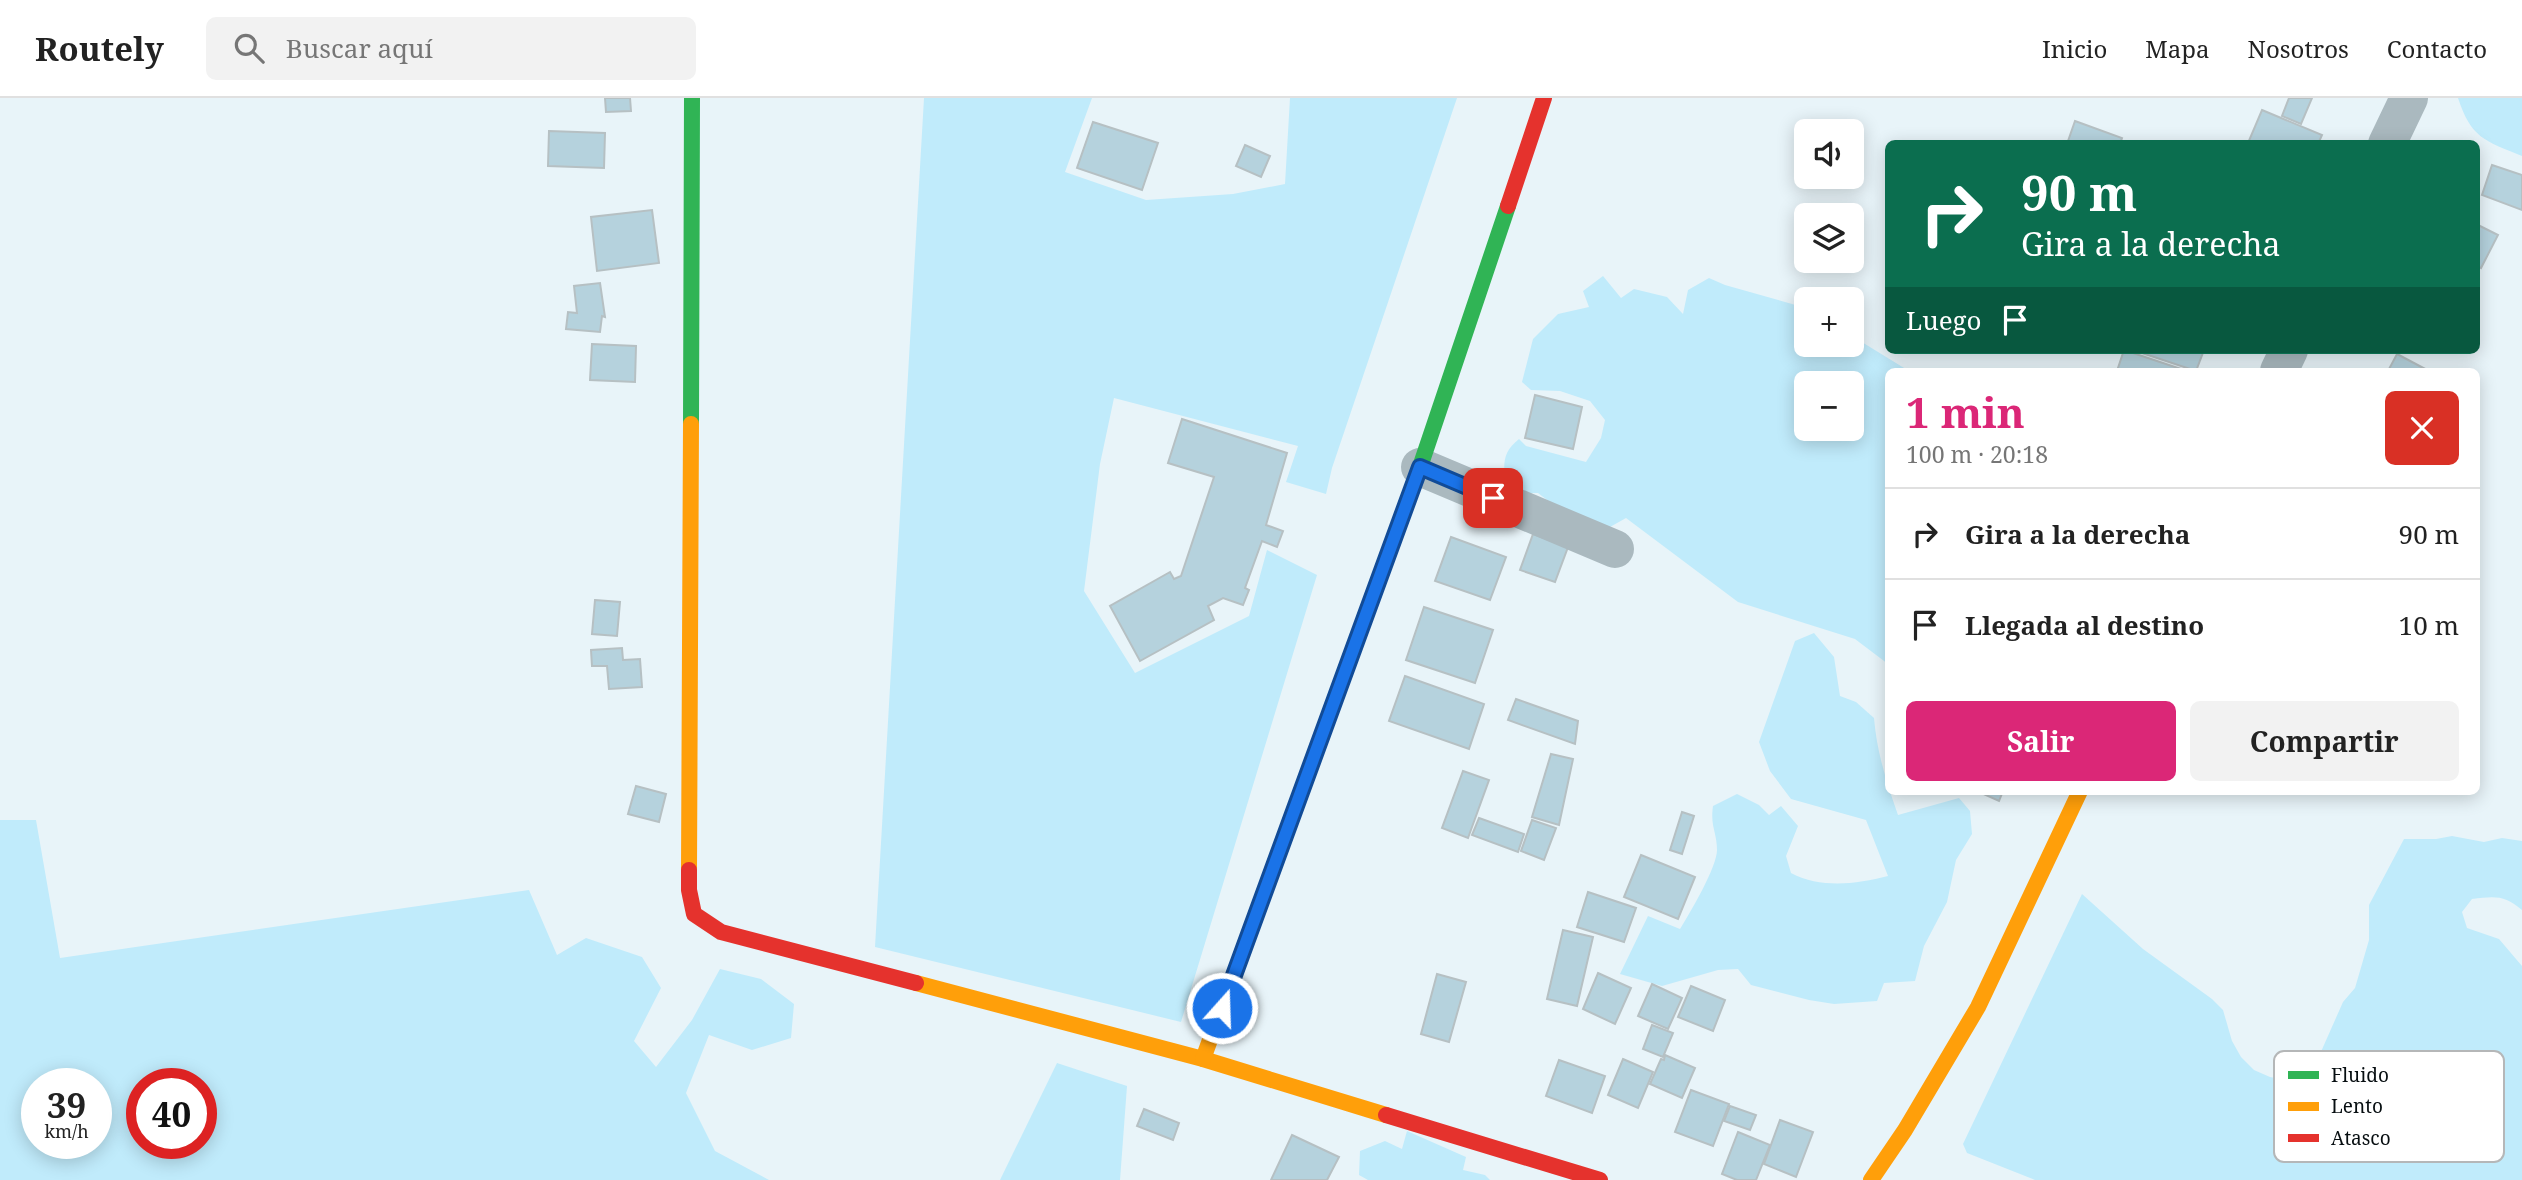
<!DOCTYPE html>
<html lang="es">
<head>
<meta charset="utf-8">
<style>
	:root { --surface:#fff; --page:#f2f2f2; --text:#222; --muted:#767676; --line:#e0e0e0; --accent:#db2777 }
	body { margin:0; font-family:"Noto Serif",serif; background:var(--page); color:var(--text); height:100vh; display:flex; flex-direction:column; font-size:26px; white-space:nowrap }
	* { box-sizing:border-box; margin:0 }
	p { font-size:23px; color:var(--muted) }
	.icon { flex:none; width:38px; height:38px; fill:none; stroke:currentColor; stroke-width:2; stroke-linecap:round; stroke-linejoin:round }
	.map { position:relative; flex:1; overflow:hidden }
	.panel { position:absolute; left:1885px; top:270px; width:595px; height:427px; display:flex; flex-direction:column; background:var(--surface); border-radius:10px; box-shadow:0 4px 18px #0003 }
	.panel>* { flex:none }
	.hud { position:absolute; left:1885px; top:42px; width:595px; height:214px; border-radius:10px; box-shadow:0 4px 18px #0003; background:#0b6e4f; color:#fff; overflow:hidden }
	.fabs { position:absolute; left:1794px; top:21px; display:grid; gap:14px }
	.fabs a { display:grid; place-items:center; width:70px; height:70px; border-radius:10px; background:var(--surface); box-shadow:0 4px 18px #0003; font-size:35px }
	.speed { position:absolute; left:21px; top:970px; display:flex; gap:14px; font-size:35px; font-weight:700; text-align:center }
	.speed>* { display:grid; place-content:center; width:91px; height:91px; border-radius:50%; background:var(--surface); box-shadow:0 4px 18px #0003; line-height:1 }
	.speed small { font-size:18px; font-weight:400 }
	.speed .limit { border:10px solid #d22; background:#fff; color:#111 }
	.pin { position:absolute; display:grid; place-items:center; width:60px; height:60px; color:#fff; margin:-30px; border-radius:14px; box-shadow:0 4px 10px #0006 }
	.me { position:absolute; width:77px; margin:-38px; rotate:20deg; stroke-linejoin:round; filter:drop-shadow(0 0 5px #0008) }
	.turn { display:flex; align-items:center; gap:24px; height:147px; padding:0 21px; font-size:32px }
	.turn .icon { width:91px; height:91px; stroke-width:2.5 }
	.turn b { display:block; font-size:49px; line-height:60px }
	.then { display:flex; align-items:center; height:66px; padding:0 21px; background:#0003; gap:14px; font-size:26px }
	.round { display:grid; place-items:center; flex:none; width:74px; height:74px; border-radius:10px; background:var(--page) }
	.headline { display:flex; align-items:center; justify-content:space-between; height:119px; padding:0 21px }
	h1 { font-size:42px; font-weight:700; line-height:52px; color:var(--accent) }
	.primary-button { display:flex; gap:14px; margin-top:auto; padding:14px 21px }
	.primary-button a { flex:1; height:80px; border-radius:10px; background:var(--accent); color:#fff; font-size:28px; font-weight:700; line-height:80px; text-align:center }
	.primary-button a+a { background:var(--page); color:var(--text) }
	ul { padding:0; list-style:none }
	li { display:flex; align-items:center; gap:21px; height:91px; padding:0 21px; border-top:2px solid var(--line) }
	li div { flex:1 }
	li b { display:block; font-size:26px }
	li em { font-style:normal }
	header { display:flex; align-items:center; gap:42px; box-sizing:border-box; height:98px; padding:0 35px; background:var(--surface); border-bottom:2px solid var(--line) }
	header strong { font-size:33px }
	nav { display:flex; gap:38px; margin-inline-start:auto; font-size:24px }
	.search { width:490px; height:63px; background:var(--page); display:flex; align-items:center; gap:18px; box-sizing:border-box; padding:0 24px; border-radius:10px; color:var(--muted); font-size:26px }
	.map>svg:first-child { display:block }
</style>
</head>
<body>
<header>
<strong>Routely</strong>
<div class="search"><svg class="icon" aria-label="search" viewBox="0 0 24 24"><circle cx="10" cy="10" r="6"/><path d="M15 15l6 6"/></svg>Buscar aquí</div>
<nav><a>Inicio</a><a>Mapa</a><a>Nosotros</a><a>Contacto</a></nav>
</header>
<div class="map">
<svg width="2522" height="1082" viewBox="0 0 2522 1082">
	<rect width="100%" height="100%" fill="#e8f4f9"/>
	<g fill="#c0ebfb" fill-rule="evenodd">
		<polygon points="924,0 1092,0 1065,74 1146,102 1233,96 1285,86 1290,0 1457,0 1332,370 1326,396 1286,384 1298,348 1114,300 1100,366 1084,493 1135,575 1249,518 1267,452 1317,477 1181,924 875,849"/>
		<path d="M2458,0H2522V58C2485,43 2471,40 2458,0Z"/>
		<path d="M1603,178L1621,200L1634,191L1667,199L1683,216L1688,192L1709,180L1725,187L1806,210V247H1852V238L1909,273H1888V566L1855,541L1738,504L1626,420L1594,438L1538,395H1522L1505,382C1503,363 1504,353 1519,341L1526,348L1586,364L1601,340L1605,322L1590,303L1560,293L1531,292L1522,284L1533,241L1558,216L1589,209L1583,193ZM1806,285H1852V331H1806Z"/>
		<path d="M1814,535L1834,559L1840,598L1856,604L1874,620C1877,656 1887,685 1898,717L1959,700L1970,713L1972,736L1956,762L1947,804L1924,848L1915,883L1884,885L1877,903L1834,906L1809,902L1751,887L1738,871L1718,872L1662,888L1620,876L1648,818L1680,831C1690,815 1717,769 1717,752C1717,734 1710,729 1713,708L1737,696L1759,707L1769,717L1781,708L1798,728L1786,758L1791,775C1822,791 1856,786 1888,778L1866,722L1791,701L1770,673L1759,644L1795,543Z"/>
		<path d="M0,722H36L60,860L529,792L557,857L586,840L642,859L661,890L634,943L656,969L692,922L720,871L761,881L794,906L791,940L752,952L709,937L686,995L715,1053L769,1082H0ZM37,985H96V1045H37ZM142,985H201V1045H142Z"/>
		<path d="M2452,738L2484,744L2502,740L2522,743V812C2505,797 2495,798 2472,801L2462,814L2467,830L2499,841L2522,868V1082H2035L1967,1055L1963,1046L2082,796L2143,851L2212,901L2223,912L2232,943L2241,959L2254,972L2270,979L2286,982L2302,976L2316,965L2343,904L2355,890L2369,842V807L2404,741H2436Z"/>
		<polygon points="1057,965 1127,988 1120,1082 1000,1082"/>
		<polygon points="1407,1033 1466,1059 1463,1072 1485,1077 1490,1082 1368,1082 1359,1077 1360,1053 1385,1043 1402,1051"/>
	</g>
	<g fill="#b5d2dd" stroke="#b6c0c3" stroke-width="2">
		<polygon points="605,0 630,0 631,13 606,14"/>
		<polygon points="2289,0 2312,0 2301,26 2282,18"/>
		<polygon points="2262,12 2322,37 2318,46 2248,45"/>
		<polygon points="2075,23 2122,40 2120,46 2067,46"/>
		<polygon points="1093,24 1158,45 1142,92 1077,70"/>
		<polygon points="549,33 605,35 604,70 548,68"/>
		<polygon points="1245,47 1270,58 1261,79 1236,68"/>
		<polygon points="2492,67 2522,77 2522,112 2482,97"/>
		<polygon points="652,112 659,165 597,173 591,119"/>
		<polygon points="2476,126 2498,137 2481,170 2476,167"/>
		<polygon points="600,185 605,219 602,218 600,234 566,231 568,214 577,215 574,188"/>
		<polygon points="592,246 636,248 635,284 590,282"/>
		<polygon points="2124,252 2187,273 2117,273"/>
		<polygon points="2133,252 2204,252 2196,273"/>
		<polygon points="2397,256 2429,273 2388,273"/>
		<polygon points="1535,297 1582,309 1573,351 1525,340"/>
		<polygon points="1182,321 1287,355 1266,427 1283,433 1277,449 1262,443 1245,490 1249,492 1243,507 1223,500 1208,508 1214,522 1140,563 1110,508 1170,474 1174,481 1181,478 1214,379 1168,365"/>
		<polygon points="1533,436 1568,449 1555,484 1520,472"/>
		<polygon points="1451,439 1506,459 1490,502 1435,483"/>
		<polygon points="595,502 620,504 617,538 592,536"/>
		<polygon points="1424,509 1493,532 1475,585 1406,562"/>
		<polygon points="622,550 623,562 640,561 642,589 609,591 607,568 592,568 591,552"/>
		<polygon points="1405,578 1484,606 1469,651 1389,623"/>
		<polygon points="1516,601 1578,623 1575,646 1508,622"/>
		<polygon points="1551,656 1573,661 1559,727 1532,719"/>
		<polygon points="1463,673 1489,682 1468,740 1442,730"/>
		<polygon points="636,688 666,696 659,724 628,716"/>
		<polygon points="1977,693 2003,693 1999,703"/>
		<polygon points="1682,714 1694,718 1682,756 1670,752"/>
		<polygon points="1479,720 1524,736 1518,754 1472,737"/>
		<polygon points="1532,722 1556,730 1544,762 1521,753"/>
		<polygon points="1641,757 1695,779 1678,821 1624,799"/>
		<polygon points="1588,794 1636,810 1624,844 1577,829"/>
		<polygon points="1563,832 1593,839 1577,908 1547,901"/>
		<polygon points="1598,875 1631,890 1615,926 1583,911"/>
		<polygon points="1437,876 1466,884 1449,944 1421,936"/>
		<polygon points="1652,886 1682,900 1668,931 1638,918"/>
		<polygon points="1691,888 1725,902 1713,933 1678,919"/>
		<polygon points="1652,927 1673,935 1663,959 1643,951"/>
		<polygon points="1665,957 1695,970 1682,1000 1650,986 1661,961 1664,962"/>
		<polygon points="1623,961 1653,974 1638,1010 1608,997"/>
		<polygon points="1559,962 1605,978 1592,1015 1546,998"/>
		<polygon points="1691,992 1729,1006 1713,1048 1675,1034"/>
		<polygon points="1730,1008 1756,1017 1750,1032 1724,1023"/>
		<polygon points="1144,1011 1179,1025 1173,1042 1137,1028"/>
		<polygon points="1780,1022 1813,1034 1796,1079 1764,1066"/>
		<polygon points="1738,1034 1770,1047 1756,1082 1737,1082 1722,1076"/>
		<polygon points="1292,1037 1339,1059 1327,1082 1271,1082"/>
	</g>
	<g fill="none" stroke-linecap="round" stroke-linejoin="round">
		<g stroke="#aab9bf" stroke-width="38">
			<polyline points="2387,46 2409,0"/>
			<polyline points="2279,273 2289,252"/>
			<polyline points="1420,369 1615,451"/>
		</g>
		<g stroke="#30b455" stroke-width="16">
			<polyline points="691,326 692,0"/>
			<polyline points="1329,617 1420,369 1508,108"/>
		</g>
		<g stroke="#ff9f0a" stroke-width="16">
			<polyline points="689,772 691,326"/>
			<polyline points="916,885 1203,961 1386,1017"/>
			<polyline points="1203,961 1329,617"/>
			<polyline points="1871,1082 1905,1032 1978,909 2080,693"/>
		</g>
		<g stroke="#e5322d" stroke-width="16">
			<polyline points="1508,108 1544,0"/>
			<polyline points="689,772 689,792 694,816 721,834 916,885"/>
			<polyline points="1386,1017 1600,1082"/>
		</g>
	</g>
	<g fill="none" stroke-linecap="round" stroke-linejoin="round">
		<g stroke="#114b97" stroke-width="18">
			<polyline id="route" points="1222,910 1420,369 1493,400"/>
		</g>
		<use href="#route" stroke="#1a73e8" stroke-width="12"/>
	</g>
	<rect x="2274" y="953" width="230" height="111" rx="10" fill="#fff" stroke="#b5b7b8" stroke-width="2"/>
	<rect x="2288" y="973" width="31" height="8" fill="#30b455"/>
	<rect x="2288" y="1004" width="31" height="9" fill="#ff9f0a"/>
	<rect x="2288" y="1036" width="31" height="8" fill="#e5322d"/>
	<g font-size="19" fill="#070e11">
		<text x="2331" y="984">Fluido</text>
		<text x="2331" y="1015">Lento</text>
		<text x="2331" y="1047">Atasco</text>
	</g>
</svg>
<div class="fabs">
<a><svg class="icon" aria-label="sound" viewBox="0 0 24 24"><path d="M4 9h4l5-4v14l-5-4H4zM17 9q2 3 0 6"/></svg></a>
<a><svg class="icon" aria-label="layers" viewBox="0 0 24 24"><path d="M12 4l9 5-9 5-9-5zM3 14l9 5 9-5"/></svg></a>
<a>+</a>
<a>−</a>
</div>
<div class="speed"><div>39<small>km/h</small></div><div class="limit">40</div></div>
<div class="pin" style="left:1493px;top:400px;background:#d93025"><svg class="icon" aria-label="arrive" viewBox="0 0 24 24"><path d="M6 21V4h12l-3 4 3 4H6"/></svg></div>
<svg class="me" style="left:1222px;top:910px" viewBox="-20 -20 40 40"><circle r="17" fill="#1a73e8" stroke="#fff" stroke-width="3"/><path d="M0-11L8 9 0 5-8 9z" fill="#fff"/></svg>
<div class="hud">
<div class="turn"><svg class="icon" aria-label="right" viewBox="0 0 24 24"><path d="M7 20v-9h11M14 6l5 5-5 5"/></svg><div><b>90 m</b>Gira a la derecha</div></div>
<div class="then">Luego<svg class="icon" aria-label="arrive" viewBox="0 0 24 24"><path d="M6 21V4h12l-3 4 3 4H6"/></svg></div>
</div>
<section class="panel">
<div class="headline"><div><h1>1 min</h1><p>100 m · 20:18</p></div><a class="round" style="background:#d93025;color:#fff"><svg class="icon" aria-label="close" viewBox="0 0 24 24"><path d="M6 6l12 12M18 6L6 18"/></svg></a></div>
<ul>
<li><svg class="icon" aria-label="right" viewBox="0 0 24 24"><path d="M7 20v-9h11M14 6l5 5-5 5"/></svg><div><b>Gira a la derecha</b></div><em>90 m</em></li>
<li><svg class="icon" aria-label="arrive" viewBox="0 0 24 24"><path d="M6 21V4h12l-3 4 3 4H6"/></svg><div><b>Llegada al destino</b></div><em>10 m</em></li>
</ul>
<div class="primary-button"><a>Salir</a><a>Compartir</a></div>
</section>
</div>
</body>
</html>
